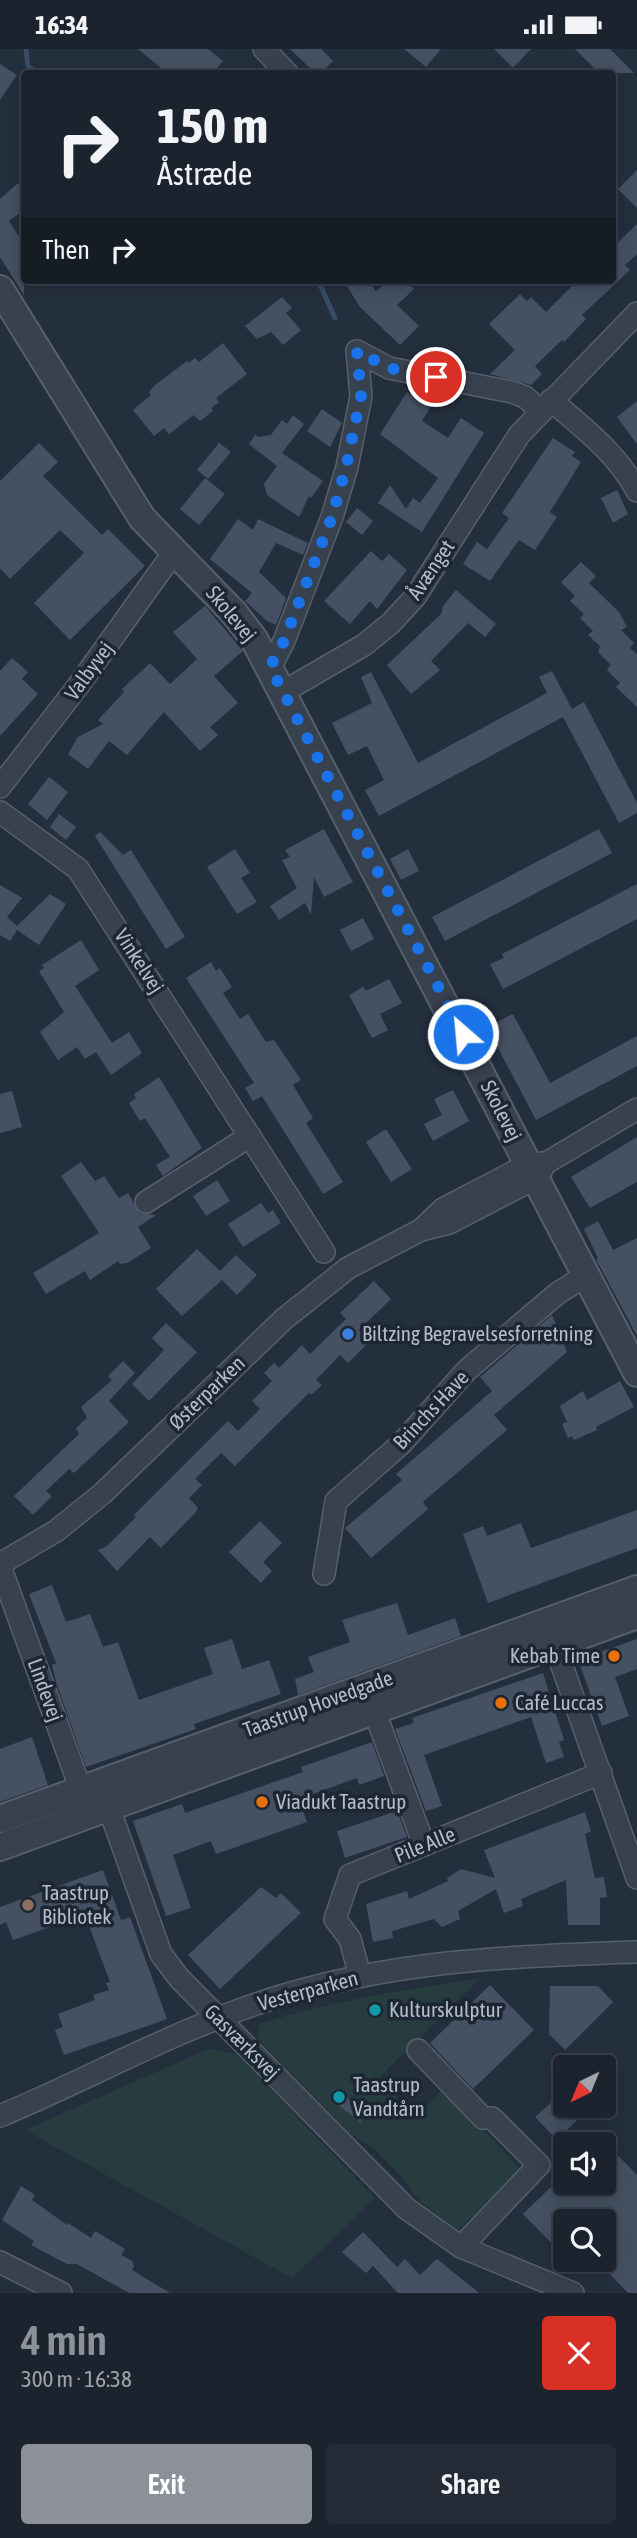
<!DOCTYPE html>
<html lang="en">
<head>
<meta charset="utf-8">
<style>
	:root { --surface:#1b232e; --page:#242b36; --text:#f1f3f6; --muted:#a0a4aa; --line:#39404a; --accent:#8c9099 }
	body { margin:0; font-family:"Asap Condensed",sans-serif; background:var(--page); color:var(--text); height:100vh; display:flex; flex-direction:column; font-size:26px; white-space:nowrap }
	* { box-sizing:border-box; margin:0 }
	p { font-size:23px; color:var(--muted) }
	.icon { flex:none; width:38px; height:38px; fill:none; stroke:currentColor; stroke-width:2; stroke-linecap:round; stroke-linejoin:round }
	.map { position:relative; height:2244px; overflow:hidden }
	.drawer { display:flex; flex-direction:column; background:var(--surface); flex:1 }
	.drawer>* { flex:none }
	.hud { position:absolute; left:21px; top:21px; width:595px; height:214px; border-radius:7px; box-shadow:0 4px 18px #0003,0 0 0 2px var(--line); background:#1b232e; color:var(--text); overflow:hidden }
	.needle { width:46px; rotate:223deg }
	.tools { position:absolute; left:553px; top:2006px; display:grid; gap:14px }
	.tools a { display:grid; place-items:center; width:63px; height:63px; border-radius:7px; background:var(--surface); box-shadow:0 4px 18px #0003,0 0 0 2px var(--line); font-size:35px }
	.pin { position:absolute; display:grid; place-items:center; width:60px; height:60px; color:#fff; margin:-30px; border:4px solid #fff; border-radius:50%; box-shadow:0 2px 7px #0007 }
	.me { position:absolute; width:77px; margin:-38px; rotate:333deg; stroke-linejoin:round; filter:drop-shadow(0 0 5px #0008) }
	.turn { display:flex; align-items:center; gap:24px; height:147px; padding:0 21px; font-size:32px }
	.turn .icon { width:91px; height:91px; stroke-width:2.5 }
	.turn b { display:block; font-size:49px; line-height:60px }
	.then { display:flex; align-items:center; height:66px; padding:0 21px; background:#0003; gap:14px; font-size:26px }
	.round { display:grid; place-items:center; flex:none; width:74px; height:74px; border-radius:7px; background:var(--page) }
	.summary { display:flex; align-items:center; justify-content:space-between; height:119px; padding:0 21px }
	h1 { font-size:42px; font-weight:600; line-height:52px; color:var(--accent) }
	.cta { display:flex; gap:14px; margin-top:auto; padding:14px 21px }
	.cta a { flex:1; height:80px; border-radius:7px; background:var(--accent); color:#fff; font-size:28px; font-weight:600; line-height:80px; text-align:center }
	.cta a+a { background:var(--page); color:var(--text) }
	.status { display:flex; justify-content:space-between; align-items:center; height:49px; padding:0 35px; background:var(--surface); direction:ltr }
	.status svg { height:19px; fill:currentColor }
	.map>svg:first-child { display:block }
</style>
</head>
<body>
<div class="status"><b>16:34</b><svg viewBox="0 0 49 12"><path d="M0 12V9h3v3zM5 12V6h3v6zM10 12V3h3v9zM15 12V0h3v12zM26 1h20v11H26zM47 4h2v5h-2z"/></svg></div>
<div class="map">
<svg width="637" height="2244" viewBox="0 0 637 2244">
	<rect width="100%" height="100%" fill="#242f3e"/>
	<g fill="#263c3f">
		<path d="M479,1930L378,2030L415,2067L444,2039L520,2120L458,2181L420,2153L402,2128L373,2099L351,2085L258,1990L259,1975C332,1952 404,1940 479,1930Z"/>
		<polygon points="208,2000 237,2005 375,2149 292,2229 25,2081"/>
	</g>
	<g fill="none" stroke-linecap="round" stroke-linejoin="round">
		<g stroke="#394c67" stroke-width="5">
			<polyline points="26,0 28,18 40,24"/>
			<polyline points="318,231 335,269"/>
		</g>
	</g>
	<g fill="#455162">
		<polygon points="138,0 208,0 223,12 213,24 167,24"/>
		<polygon points="290,0 321,0 333,12 321,24 315,24"/>
		<polygon points="404,0 441,0 426,18"/>
		<polygon points="494,0 531,0 513,19"/>
		<polygon points="575,0 610,0 634,24 599,24"/>
		<polygon points="0,15 17,26 0,51"/>
		<polygon points="637,121 637,159 618,140"/>
		<polygon points="18,134 24,145 24,161 9,172 24,196 24,246 0,208 0,150"/>
		<polygon points="637,175 637,205 625,216 630,221 582,266 586,270 564,293 562,291 535,317 542,325 531,336 490,325 515,301 489,275 520,245 527,252 531,248 546,263 578,231 612,231 612,199"/>
		<polygon points="343,231 367,231 376,242 389,231 404,231 414,240 397,256 419,277 400,296 360,258"/>
		<polygon points="282,248 292,259 286,264 301,281 283,296 271,283 257,290 245,277"/>
		<polygon points="223,294 247,325 216,349 219,353 211,359 213,362 200,372 194,366 169,385 164,379 154,387 133,361 151,346 149,343 155,336 187,312 189,314 195,309 199,313"/>
		<polygon points="407,343 430,359 422,372 448,389 461,369 484,384 422,483 378,454 390,436 406,460 413,449 420,454 438,429 380,385"/>
		<polygon points="637,352 637,395 617,368"/>
		<polygon points="322,360 342,374 330,398 307,382"/>
		<polygon points="293,366 304,375 282,404 323,432 311,449 309,447 299,468 267,446 264,435 277,417 249,395 255,386 259,388 271,386 282,371 287,375"/>
		<polygon points="553,389 575,403 572,407 581,413 550,463 557,468 535,501 519,491 490,532 463,515 477,493 487,500 509,469 502,464"/>
		<polygon points="39,394 58,413 43,427 102,486 108,480 145,517 70,591 34,554 84,504 60,481 10,530 0,519 0,432"/>
		<polygon points="219,394 231,403 208,430 197,421"/>
		<polygon points="205,429 225,445 199,476 180,460"/>
		<polygon points="617,441 628,465 613,474 601,449"/>
		<polygon points="357,459 373,472 362,486 346,473"/>
		<polygon points="238,470 253,481 258,470 308,494 303,506 276,494 259,523 286,549 276,576 267,572 245,552 252,544 210,510"/>
		<polygon points="371,502 382,512 389,505 407,521 377,560 370,552 350,575 324,552"/>
		<polygon points="581,513 596,527 589,534 619,563 627,578 621,581 634,594 630,599 637,605 637,658 616,638 620,634 607,621 611,616 598,603 600,597 588,586 593,582 580,569 584,565 570,552 575,547 561,533"/>
		<polygon points="456,541 496,575 485,588 468,574 431,612 440,621 411,645 387,616 441,565 443,557"/>
		<polygon points="205,557 243,602 214,627 238,654 210,678 218,686 200,702 164,663 127,706 109,692 88,720 68,705 78,688 103,675 98,671 124,643 122,640 150,614 170,635 197,610 173,583"/>
		<polygon points="12,609 28,623 22,630 38,645 0,687 0,622"/>
		<polygon points="552,622 572,660 584,653 637,754 637,764 619,774 563,668 379,767 365,741 384,731 367,697 348,706 332,674 372,654 361,628 371,623 418,714 547,644 539,628"/>
		<polygon points="49,728 68,743 47,771 28,755"/>
		<polygon points="59,765 76,778 66,791 50,778"/>
		<polygon points="324,780 353,833 324,848 314,828 311,866 305,854 279,871 270,857 297,839 282,811 290,808 285,801"/>
		<polygon points="599,780 612,804 445,892 432,868"/>
		<polygon points="100,783 123,806 131,801 185,888 166,900 95,787"/>
		<polygon points="235,800 250,824 241,829 257,853 237,865 207,818"/>
		<polygon points="408,800 419,822 401,831 390,810"/>
		<polygon points="637,835 637,870 503,940 490,915 504,909 502,905"/>
		<polygon points="0,836 22,849 7,868 17,877 50,845 66,855 39,896 17,881 10,892 0,886"/>
		<polygon points="363,869 374,890 351,902 340,881"/>
		<polygon points="81,891 99,921 75,937 112,994 129,983 142,1004 111,1026 96,1003 85,1010 77,998 58,1011 40,983 64,963 39,922 44,919 42,916"/>
		<polygon points="211,913 216,922 220,919 232,938 223,944 240,970 248,965 266,993 274,991 301,1031 293,1036 313,1069 306,1074 343,1133 323,1145 262,1047 253,1052 245,1039 254,1034 186,929"/>
		<polygon points="389,930 402,954 380,965 388,981 372,989 349,946 363,938 366,942"/>
		<polygon points="513,965 550,1034 637,987 637,1017 536,1071 487,978"/>
		<polygon points="159,1028 202,1099 163,1127 156,1116 170,1108 145,1069 140,1072 129,1054 136,1049 134,1045"/>
		<polygon points="453,1041 469,1072 433,1092 424,1075 442,1066 434,1050"/>
		<polygon points="12,1042 22,1078 0,1084 0,1045"/>
		<polygon points="386,1080 412,1120 391,1133 366,1093"/>
		<polygon points="637,1088 637,1133 590,1159 571,1128"/>
		<polygon points="81,1113 95,1132 104,1127 119,1149 128,1144 139,1164 156,1166 138,1178 151,1199 127,1214 120,1215 118,1212 90,1231 85,1222 46,1245 33,1224 99,1184 61,1127"/>
		<polygon points="217,1131 230,1152 206,1167 193,1147"/>
		<polygon points="261,1154 268,1164 273,1161 281,1174 243,1198 228,1175"/>
		<polygon points="598,1172 613,1201 637,1189 637,1287 596,1210 598,1209 584,1180"/>
		<polygon points="197,1200 220,1222 236,1206 257,1226 237,1246 222,1231 182,1267 156,1240"/>
		<polygon points="374,1232 391,1250 359,1281 369,1291 366,1296 348,1314 340,1306 316,1331 322,1336 311,1346 309,1344 235,1417 221,1404 195,1430 202,1436 189,1449 198,1459 196,1463 161,1499 150,1488 117,1522 98,1501 107,1497 136,1468 134,1466 228,1372 238,1382 260,1360 252,1352 272,1332 264,1324 274,1314 279,1319 302,1296 310,1305 346,1270 340,1264"/>
		<polygon points="552,1266 567,1303 494,1366 507,1381 423,1453 428,1460 371,1509 345,1479 402,1431 396,1425 492,1342 480,1328"/>
		<polygon points="166,1274 197,1303 149,1352 132,1335 164,1301 152,1289"/>
		<polygon points="123,1312 135,1324 109,1352 129,1373 74,1424 69,1420 46,1442 52,1447 33,1466 14,1447 79,1385 76,1379 87,1369 81,1358 112,1331 108,1327"/>
		<polygon points="620,1332 634,1358 596,1378 597,1381 574,1391 572,1387 568,1389 562,1375 567,1373 560,1357 583,1342 587,1351"/>
		<polygon points="637,1461 637,1499 488,1554 463,1485 483,1477 487,1487 521,1474 531,1499"/>
		<polygon points="260,1472 282,1494 263,1513 272,1522 261,1534 229,1503"/>
		<polygon points="52,1536 66,1573 90,1565 103,1598 118,1593 139,1651 213,1625 204,1599 232,1590 242,1620 269,1611 281,1645 194,1675 196,1680 86,1718 56,1633 52,1616 56,1614 29,1545"/>
		<polygon points="397,1554 408,1586 455,1569 461,1587 298,1646 295,1630 314,1623 308,1608 350,1593 342,1571"/>
		<polygon points="637,1590 637,1620 615,1628 629,1667 602,1677 578,1611"/>
		<polygon points="543,1624 564,1691 559,1693 564,1708 546,1714 531,1668 424,1706 442,1757 426,1762 395,1680 414,1674 412,1669"/>
		<polygon points="32,1688 48,1736 0,1753 0,1700"/>
		<polygon points="372,1693 384,1727 359,1736 357,1729 313,1745 317,1754 302,1759 307,1773 216,1805 211,1792 173,1806 191,1859 166,1867 133,1772 182,1755 185,1764 303,1723 301,1718"/>
		<polygon points="397,1762 407,1788 345,1809 337,1782"/>
		<polygon points="585,1763 591,1782 585,1785 595,1829 604,1828 607,1848 600,1849 600,1876 568,1876 566,1831 521,1850 523,1857 504,1864 496,1840 458,1862 460,1870 442,1878 434,1870 392,1882 393,1889 373,1893 366,1855 407,1842 409,1850 448,1832 447,1829 461,1820 495,1829 484,1801"/>
		<polygon points="103,1821 121,1871 130,1868 167,1970 64,2006 55,1981 63,1978 58,1965 95,1951 93,1946 109,1941 106,1934 110,1933 85,1866 13,1891 6,1873 0,1876 0,1858"/>
		<polygon points="261,1838 276,1849 281,1844 301,1864 220,1940 188,1906"/>
		<polygon points="490,1936 534,1981 473,2040 430,1994"/>
		<polygon points="550,1937 598,1937 613,1953 565,2001 549,1985"/>
		<polygon points="334,2040 343,2040 363,2075 333,2052 331,2047"/>
		<polygon points="556,2049 577,2071 557,2091 535,2068"/>
		<polygon points="604,2092 637,2126 637,2244 628,2244 604,2219 604,2172 565,2172 565,2208 523,2165 556,2133 604,2133"/>
		<polygon points="21,2137 35,2146 32,2151 67,2176 68,2174 91,2189 95,2182 125,2200 121,2206 132,2212 134,2217 132,2221 170,2244 129,2244 77,2215 67,2215 31,2196 34,2192 2,2171"/>
		<polygon points="363,2183 397,2218 405,2210 420,2226 437,2210 479,2244 398,2244 373,2217 366,2224 342,2203"/>
	</g>
	<g fill="none" stroke-linecap="round" stroke-linejoin="round">
		<g stroke="#565f6c" stroke-width="24">
			<g id="minor">
				<polyline points="264,0 287,24"/>
				<polyline points="357,302 389,319 512,343 525,348 541,362"/>
				<path d="M551,351C583,379 617,404 637,442"/>
				<polyline points="270,619 284,592 332,468 347,418 361,347 357,302"/>
				<polyline points="283,643 364,596 391,574 415,548 519,386 637,264"/>
				<polyline points="0,738 78,637 174,503"/>
				<polyline points="0,763 78,820 324,1203"/>
				<polyline points="146,1153 250,1087"/>
				<polyline points="421,1181 443,1160 529,1115 544,1114"/>
				<polyline points="0,1515 56,1482 103,1444 284,1270 348,1219 421,1181 449,1174 536,1129 546,1114 637,1060"/>
				<polyline points="0,1517 86,1755"/>
				<polyline points="324,1525 336,1452 401,1395 467,1321 558,1244 585,1227"/>
				<polyline points="550,1583 637,1829"/>
				<polyline points="374,1661 424,1796"/>
				<polyline points="104,1745 161,1905 179,1929 407,2160 461,2198 573,2244"/>
				<polyline points="360,1927 350,1890 335,1870 350,1826 601,1724"/>
				<polyline points="418,2001 483,2069 492,2069 539,2116 461,2198"/>
				<path d="M0,2067C86,2031 170,1984 259,1954C384,1912 506,1907 637,1903"/>
				<polyline points="0,2213 61,2244"/>
			</g>
		</g>
		<g stroke="#565f6c" stroke-width="30">
			<g id="tertiary">
				<polyline points="0,240 142,469 234,564 254,590 637,1324"/>
				<polyline points="0,1770 637,1540"/>
				<polyline points="0,1798 637,1566"/>
			</g>
		</g>
		<use href="#minor" stroke="#38414e" stroke-width="21"/>
		<use href="#tertiary" stroke="#38414e" stroke-width="26"/>
	</g>
	<g fill="none" stroke-linecap="round" stroke-linejoin="round">
		<polyline stroke="#1a73e8" stroke-width="12" stroke-dasharray="0 21.6" points="436,328 389,319 357,302 361,347 346,418 332,468 284,592 270,618 463,985"/>
	</g>
	<circle fill="#3f7fe0" stroke="#1d2633" stroke-width="2.5" cx="348" cy="1285" r="7"/>
	<g fill="#e8710a" stroke="#1d2633" stroke-width="2.5">
		<circle cx="614" cy="1607" r="7"/>
		<circle cx="501" cy="1654" r="7"/>
		<circle cx="262" cy="1753" r="7"/>
	</g>
	<circle fill="#8d6e63" stroke="#1d2633" stroke-width="2.5" cx="28" cy="1856" r="7"/>
	<g fill="#0f9aa8" stroke="#1d2633" stroke-width="2.5">
		<circle cx="375" cy="1961" r="7"/>
		<circle cx="339" cy="2048" r="7"/>
	</g>
	<g text-anchor="middle" stroke-width="7" stroke-linejoin="round" paint-order="stroke">
		<g font-size="21" fill="#b4bcc9" stroke="#1d2633">
			<text transform="translate(431 521) rotate(-56)" y="7">Åvænget</text>
			<text transform="translate(231 565) rotate(50)" y="7">Skolevej</text>
			<text transform="translate(89 622) rotate(-54)" y="7">Valbyvej</text>
			<text transform="translate(139 912) rotate(57)" y="7">Vinkelvej</text>
			<text transform="translate(501 1062) rotate(63)" y="7">Skolevej</text>
			<text transform="translate(207 1344) rotate(-44)" y="7">Østerparken</text>
			<text transform="translate(431 1361) rotate(-47)" y="7">Brinchs Have</text>
			<text transform="translate(45 1641) rotate(70)" y="7">Lindevej</text>
			<text transform="translate(318 1655) rotate(-20)" y="7">Taastrup Hovedgade</text>
			<text transform="translate(425 1796) rotate(-22)" y="7">Pile Alle</text>
			<text transform="translate(308 1942) rotate(-15)" y="7">Vesterparken</text>
			<text transform="translate(242 1993) rotate(45)" y="7">Gasværksvej</text>
		</g>
		<g font-size="21" fill="#b4bcc9" stroke="#1d2633" text-anchor="start">
			<text x="362" y="1292">Biltzing Begravelsesforretning</text>
			<text x="600" y="1614" text-anchor="end">Kebab Time</text>
			<text x="515" y="1661">Café Luccas</text>
			<text x="276" y="1760">Viadukt Taastrup</text>
			<text x="42" y="1851">Taastrup<tspan x="42" dy="24">Bibliotek</tspan></text>
			<text x="389" y="1968">Kulturskulptur</text>
			<text x="353" y="2043">Taastrup<tspan x="353" dy="24">Vandtårn</tspan></text>
		</g>
	</g>
</svg>
<div class="tools">
<a><svg class="needle" viewBox="-14 -14 28 28"><path d="M0-13l5 13h-10z" fill="#e53935"/><path d="M0 13l5-13h-10z" fill="#a0a4aa"/></svg></a>
<a><svg class="icon" aria-label="sound" viewBox="0 0 24 24"><path d="M4 9h4l5-4v14l-5-4H4zM17 9q2 3 0 6"/></svg></a>
<a><svg class="icon" aria-label="search" viewBox="0 0 24 24"><circle cx="10" cy="10" r="6"/><path d="M15 15l6 6"/></svg></a>
</div>
<div class="pin" style="left:436px;top:328px;background:#d93025"><svg class="icon" aria-label="arrive" viewBox="0 0 24 24"><path d="M6 21V4h12l-3 4 3 4H6"/></svg></div>
<svg class="me" style="left:463px;top:985px" viewBox="-20 -20 40 40"><circle r="17" fill="#1a73e8" stroke="#fff" stroke-width="3"/><path d="M0-11L8 9 0 5-8 9z" fill="#fff"/></svg>
<div class="hud">
<div class="turn"><svg class="icon" aria-label="right" viewBox="0 0 24 24"><path d="M7 20v-9h11M14 6l5 5-5 5"/></svg><div><b>150 m</b>Åstræde</div></div>
<div class="then">Then<svg class="icon" aria-label="right" viewBox="0 0 24 24"><path d="M7 20v-9h11M14 6l5 5-5 5"/></svg></div>
</div>
</div>
<section class="drawer">
<div class="summary"><div><h1>4 min</h1><p>300 m · 16:38</p></div><a class="round" style="background:#d93025;color:#fff"><svg class="icon" aria-label="close" viewBox="0 0 24 24"><path d="M6 6l12 12M18 6L6 18"/></svg></a></div>
<div class="cta"><a>Exit</a><a>Share</a></div>
</section>
</body>
</html>
